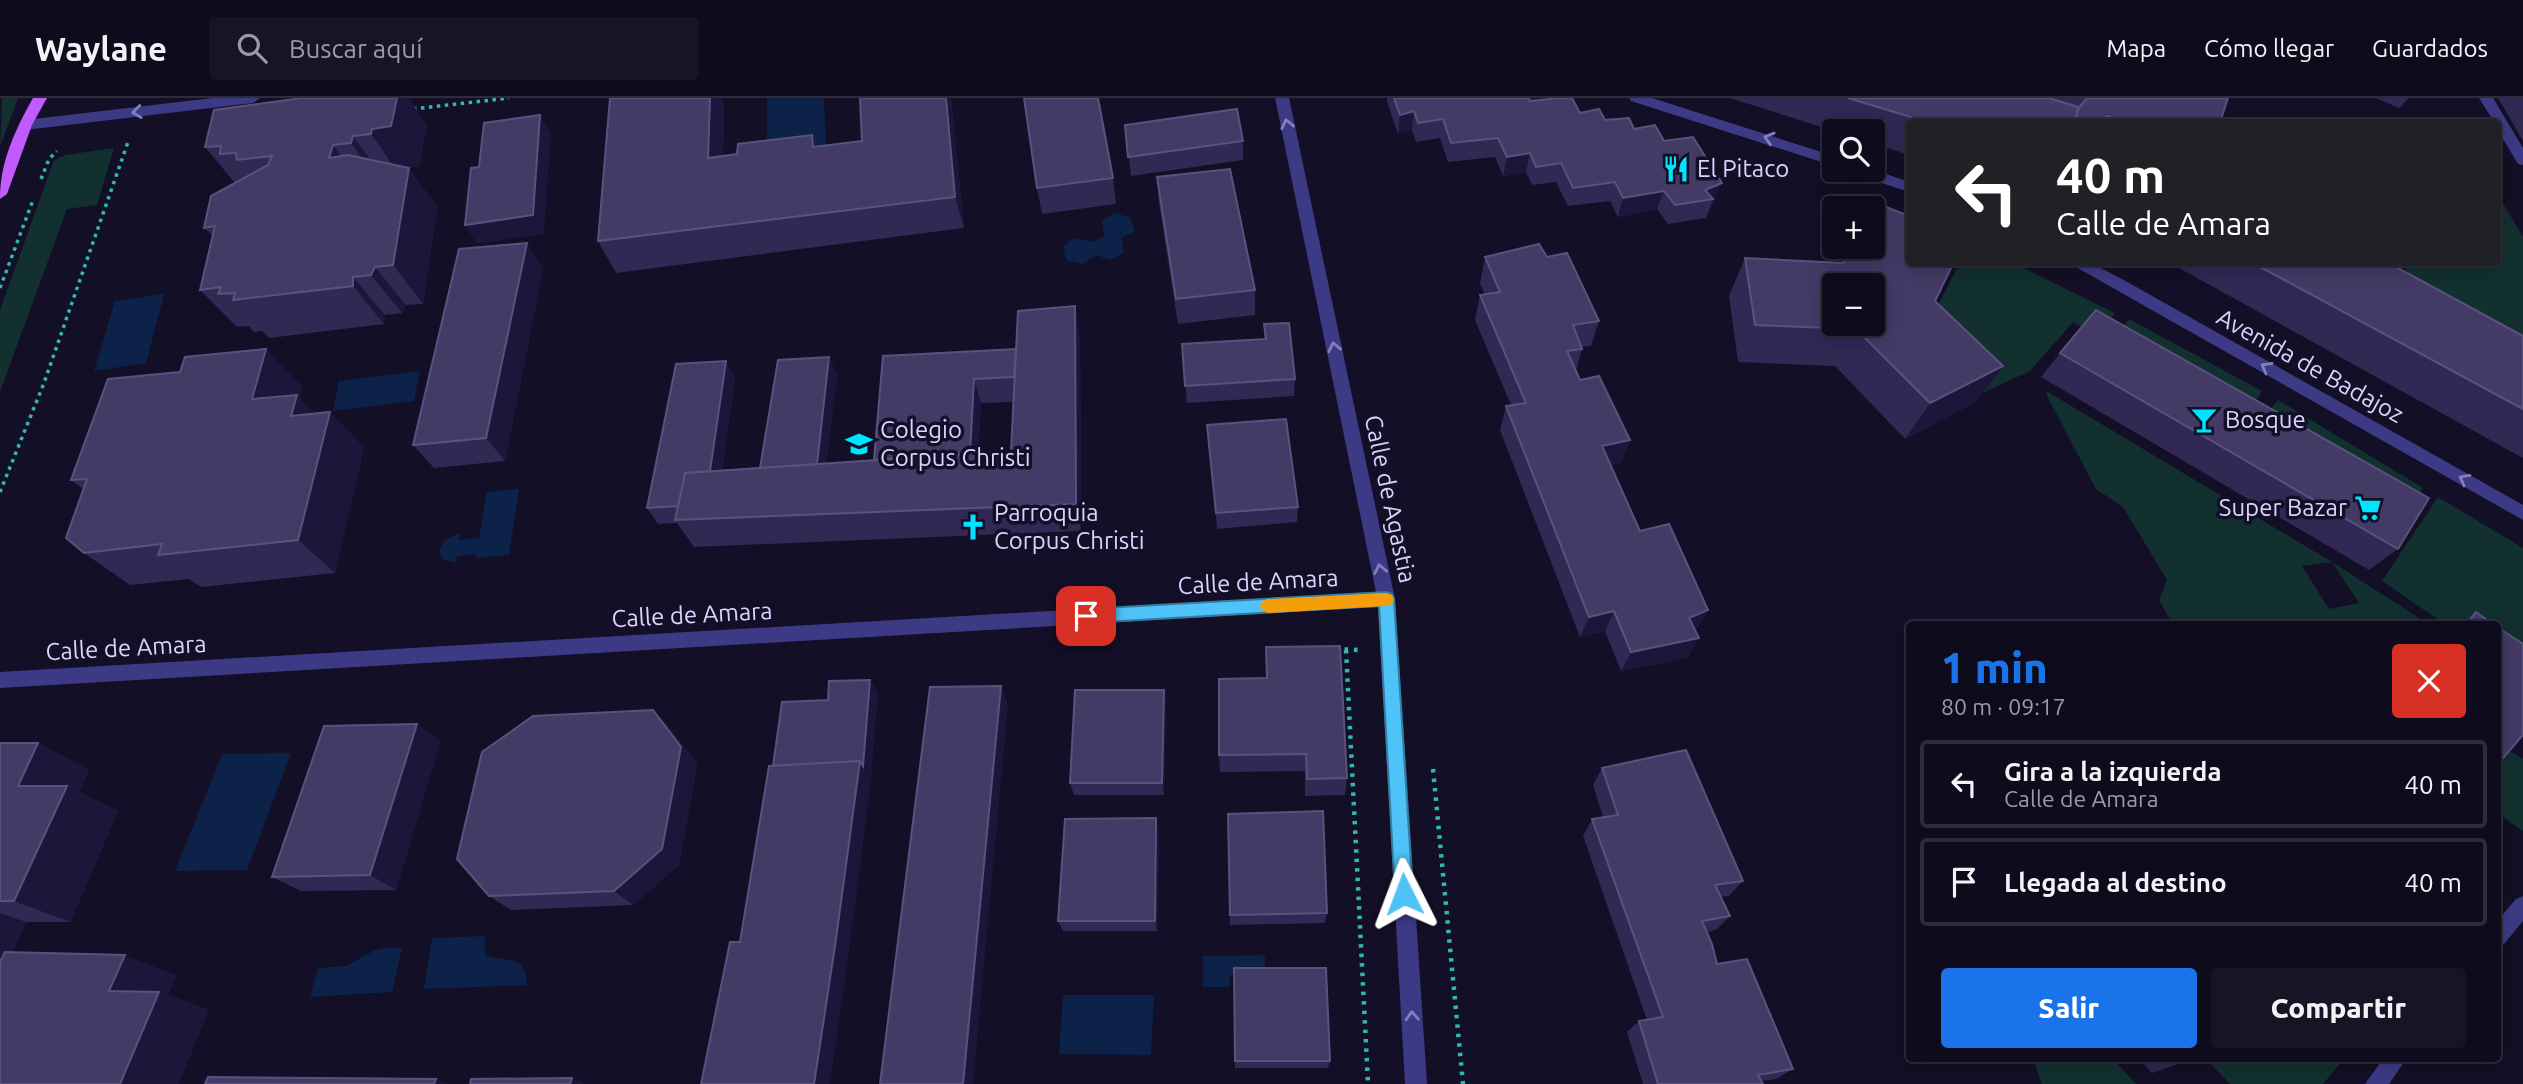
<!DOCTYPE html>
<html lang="es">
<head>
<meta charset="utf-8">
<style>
	:root { --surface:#0e0b1c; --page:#171425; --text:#f1f3f6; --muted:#9b9ba3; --line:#2e2b3b; --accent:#1a73e8 }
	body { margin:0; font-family:Ubuntu,sans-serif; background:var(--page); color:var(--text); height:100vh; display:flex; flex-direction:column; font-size:26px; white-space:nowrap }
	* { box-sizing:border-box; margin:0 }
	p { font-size:23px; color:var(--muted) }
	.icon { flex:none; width:38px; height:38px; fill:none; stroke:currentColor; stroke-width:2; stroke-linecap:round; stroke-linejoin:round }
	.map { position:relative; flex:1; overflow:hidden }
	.details { position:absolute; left:1906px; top:523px; width:595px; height:441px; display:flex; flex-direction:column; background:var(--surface); border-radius:7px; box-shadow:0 4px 18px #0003,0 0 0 2px var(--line) }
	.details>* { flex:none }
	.top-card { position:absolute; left:1906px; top:21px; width:595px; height:147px; border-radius:7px; box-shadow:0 4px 18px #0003,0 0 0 2px var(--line); background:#202124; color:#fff; overflow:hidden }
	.buttons { position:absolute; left:1822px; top:21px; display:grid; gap:14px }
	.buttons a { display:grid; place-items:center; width:63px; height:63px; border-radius:7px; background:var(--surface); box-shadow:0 4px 18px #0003,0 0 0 2px var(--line); font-size:35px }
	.pin { position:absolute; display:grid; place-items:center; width:60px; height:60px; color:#fff; margin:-30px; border-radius:14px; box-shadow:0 4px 10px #0006 }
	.me { position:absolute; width:77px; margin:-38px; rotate:357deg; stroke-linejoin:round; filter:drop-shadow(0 0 5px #0008) }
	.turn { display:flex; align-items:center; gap:24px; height:147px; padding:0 35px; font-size:32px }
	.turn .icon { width:91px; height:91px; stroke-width:2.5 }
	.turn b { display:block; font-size:49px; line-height:60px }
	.round { display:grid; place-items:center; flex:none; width:74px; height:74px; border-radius:7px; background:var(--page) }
	.overview { display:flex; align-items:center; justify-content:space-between; height:119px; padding:0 35px }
	h1 { font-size:42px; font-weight:800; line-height:52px; color:var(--accent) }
	.button { display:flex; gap:14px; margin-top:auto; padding:14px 35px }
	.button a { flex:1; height:80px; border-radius:7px; background:var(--accent); color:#fff; font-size:28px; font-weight:800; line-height:80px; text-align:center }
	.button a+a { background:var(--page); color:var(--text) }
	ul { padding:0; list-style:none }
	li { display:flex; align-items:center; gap:21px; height:88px; margin:0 14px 10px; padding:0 21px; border:4px solid var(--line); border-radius:7px }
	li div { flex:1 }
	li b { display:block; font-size:26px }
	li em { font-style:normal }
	header { display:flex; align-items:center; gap:42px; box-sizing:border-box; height:98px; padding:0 35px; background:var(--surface); border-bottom:2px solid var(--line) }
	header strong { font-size:33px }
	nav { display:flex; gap:38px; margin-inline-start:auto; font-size:24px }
	.search { width:490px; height:63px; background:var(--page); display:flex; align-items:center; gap:18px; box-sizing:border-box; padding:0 24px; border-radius:7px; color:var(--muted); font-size:26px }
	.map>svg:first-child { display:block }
</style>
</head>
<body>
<header>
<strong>Waylane</strong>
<div class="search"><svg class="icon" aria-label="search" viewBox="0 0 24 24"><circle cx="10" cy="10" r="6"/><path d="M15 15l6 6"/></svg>Buscar aquí</div>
<nav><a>Mapa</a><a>Cómo llegar</a><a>Guardados</a></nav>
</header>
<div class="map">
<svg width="2523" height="986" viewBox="0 0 2523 986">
	<rect width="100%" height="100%" fill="#130f26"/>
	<g fill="#12302f">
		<polygon points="2,0 18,0 0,49"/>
		<polygon points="114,50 97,107 67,111 0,294 0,212 54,62 65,57"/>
		<polygon points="2497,95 2523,139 2523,236 2438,234 2402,165 2497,164"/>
		<polygon points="1960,165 2013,165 2115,215 2098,238 2073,224 2030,273 1976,298 1921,240"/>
		<polygon points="2129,221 2262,293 2245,321 2110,245"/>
		<polygon points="2048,294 2332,464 2302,468 2329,511 2359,505 2332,464 2430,527 2173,527 2159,502 2167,482 2123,409 2096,391 2046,296"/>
		<polygon points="2278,302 2423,390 2407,413 2257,328"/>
		<polygon points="2438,399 2523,450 2523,580 2497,562 2497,527 2446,527 2382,483"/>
		<polygon points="2509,652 2523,661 2523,733 2497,715 2497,668"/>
		<polygon points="2033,961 2113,961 2136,986 2042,986"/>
		<polygon points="2206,961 2344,961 2323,986 2230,986"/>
	</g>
	<g fill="#0c2248">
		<polygon points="767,0 824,0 826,51 767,58"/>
		<polygon points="1114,115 1130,119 1135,133 1121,140 1124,154 1111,162 1096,157 1083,166 1066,162 1063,148 1075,140 1092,144 1104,138 1102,123"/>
		<polygon points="164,196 146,265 94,273 115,203"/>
		<polygon points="420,273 414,303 333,313 339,283"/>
		<polygon points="519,391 509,457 476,460 476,456 457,458 456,465 443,462 439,453 445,442 460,435 459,442 479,440 487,394"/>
		<polygon points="291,655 247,772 175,773 222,656"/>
		<path d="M485,838V857C510,866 525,854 527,887L424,891L432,840Z"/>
		<polygon points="390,849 402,850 392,894 310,899 318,870 347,868 373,853"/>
		<polygon points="1265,857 1265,872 1238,871 1230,879 1229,889 1203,889 1203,858"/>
		<polygon points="1063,897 1154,897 1151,957 1059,956"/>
	</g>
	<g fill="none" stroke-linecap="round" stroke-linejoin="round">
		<g stroke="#2fb8b0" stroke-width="3.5" stroke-dasharray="3.5 4.5" stroke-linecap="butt">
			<polyline points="413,11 509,0"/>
			<polyline points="41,81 49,61 57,53"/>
			<polyline points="0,190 33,102"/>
			<polyline points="0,394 44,285 128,44"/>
		</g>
		<g stroke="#2fb8b0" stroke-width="4.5" stroke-dasharray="3.5 6" stroke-linecap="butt">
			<polyline points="1335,551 1358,552"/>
			<polyline points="1346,552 1368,986"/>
			<polyline points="1433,671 1463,986"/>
		</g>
		<polygon fill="#3d3a85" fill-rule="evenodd" points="2479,0 2493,0 2523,50 2523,67 2518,66 2497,31 2497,24 2494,24"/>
		<g fill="#3d3a85" fill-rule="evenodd">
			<polygon points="213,0 260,0 253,5 25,32 18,27 25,22"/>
			<polygon points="1275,0 1289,0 1395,501 1427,986 1405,986 1378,509 0,590 0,574 1376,494"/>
			<polygon points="1629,0 1652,0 1834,58 1834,68 1631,3"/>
			<polygon points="1872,71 1909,84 1909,94 1855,76 1853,72"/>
			<polygon points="2067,164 2089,164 2122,181 2523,407 2523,422"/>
			<polygon points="2523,798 2523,823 2504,846 2497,849 2497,823 2516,801"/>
			<polygon points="2383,961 2406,961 2389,986 2365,986"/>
		</g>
		<path fill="#c25bff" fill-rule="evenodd" d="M33,0H47L32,27L7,96L0,101C0,64 15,32 33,0Z"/>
	</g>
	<g fill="#312854" fill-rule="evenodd">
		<polygon points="610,0 721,0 724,7 723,58 862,43 951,0 964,130 616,175 598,143"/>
		<polygon points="1387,0 1529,0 1530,3 1605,22 1634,31 1664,43 1714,104 1712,105 1706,120 1668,126 1657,111 1618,119 1610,103 1568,108 1556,84 1532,87 1526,74 1503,78 1495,59 1448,64 1440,40 1416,44 1412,32 1398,36 1387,4"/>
		<polygon points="1730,0 2228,0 2220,24 1909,24 1909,57 1872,45 1872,33 1834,33"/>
		<polygon points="2376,0 2409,0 2399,10"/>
		<polygon points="2498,0 2523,0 2523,43"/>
		<polygon points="427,27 419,68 409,70 437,109 423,206 406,207 402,215 385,217 384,226 269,240 262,233 254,234 249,228 237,229 200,192 213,138 204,130 235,85 205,49"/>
		<polygon points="1125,27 1243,43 1243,62 1131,78"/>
		<polygon points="1157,79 1255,192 1255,217 1178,226 1159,105"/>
		<polygon points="1113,80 1116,106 1042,116 1037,90"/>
		<polygon points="1485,159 1547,159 1599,223 1591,248 1582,249 1582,251 1576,272 1580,282 1630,342 1621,365 1610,367 1640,433 1708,512 1695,533 1699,540 1687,560 1621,573 1605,533 1580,539 1500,332 1506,308 1511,307 1475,222 1480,197 1485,197 1480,185"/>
		<polygon points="1745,160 1935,203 1976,304 1905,341 1835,268 1738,264 1729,198"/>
		<polygon points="2168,164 2387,164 2523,238 2523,360"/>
		<polygon points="543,170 505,363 434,370 413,347"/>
		<polygon points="1264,226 1295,281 1294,298 1187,305 1182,246 1264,241"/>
		<path d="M1080,239L1081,433L694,449L677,425L658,426L647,410L735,280L722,372L760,370L837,276L826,365L874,362L883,258L1016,251ZM1013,304L1011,353L978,356L981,305Z"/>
		<polygon points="2060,255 2398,451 2369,472 2041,279"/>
		<polygon points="302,288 299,299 314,315 364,349 335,475 201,489 189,481 130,487 84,455 83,391 71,382"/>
		<polygon points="1207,327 1298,409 1297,424 1217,431"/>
		<polygon points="2476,514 2494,527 2456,527"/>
		<polygon points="1266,549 1347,680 1345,697 1305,698 1305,673 1220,674 1219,657 1266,580"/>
		<polygon points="1164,592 1166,605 1164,697 1074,697 1070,685"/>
		<polygon points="417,626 440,644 396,792 301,793 272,779"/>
		<polygon points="670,630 697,666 679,767 633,807 511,812 489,798"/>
		<polygon points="0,645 38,645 89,672 79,694 118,713 70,824 26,824 12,854 176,877 168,897 209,912 0,986"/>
		<polygon points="1602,670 1743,783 1729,798 1721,799 1730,818 1716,832 1707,834 1717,866 1793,971 1776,981 1761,983 1763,986 1643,986 1627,934 1639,923 1647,922 1583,738 1592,721 1603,719 1593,687"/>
		<polygon points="1159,732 1157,833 1063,833 1058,823"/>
		<polygon points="1327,815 1325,825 1230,827 1230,817"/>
		<polygon points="2139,961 2189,961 2187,963 2152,975"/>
		<polygon points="1235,963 1330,963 1328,970 1235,970"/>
	</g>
	<g fill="#1d163a">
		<polygon points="397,0 409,0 427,27 419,68 409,70 437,109 423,206 393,167 399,76 371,36 372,31"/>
		<polygon points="710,0 721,0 724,7 722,93 708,60"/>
		<polygon points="946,0 951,0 964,130 955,99"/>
		<polygon points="1414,13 1412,32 1398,36 1400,17"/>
		<polygon points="540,17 551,36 544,136 477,146 465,127"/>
		<polygon points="353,38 382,78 381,85 351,45"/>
		<polygon points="333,47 363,87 329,60"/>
		<polygon points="1530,55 1526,74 1503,78 1507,59"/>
		<polygon points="1722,85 1714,104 1712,105 1713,101 1705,92"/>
		<polygon points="1664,93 1657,111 1618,119 1623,100"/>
		<polygon points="527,145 543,170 505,363 486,340"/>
		<polygon points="375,169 406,207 402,215 371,177"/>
		<polygon points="353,179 385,217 384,226 353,188"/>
		<polygon points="1075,208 1080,239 1081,433 1076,406"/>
		<polygon points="266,251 302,288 299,299 326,328 330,314 364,349 335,475 298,442 252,301"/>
		<polygon points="829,259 837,276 823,394 815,378"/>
		<polygon points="726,263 735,280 718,401 708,385"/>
		<polygon points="2003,268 1976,304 1905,341 1930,305"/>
		<polygon points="974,281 981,305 977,385 970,362"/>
		<polygon points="1630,342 1621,365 1593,371 1602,348"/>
		<polygon points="1708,512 1696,532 1677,540 1689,520"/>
		<polygon points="1614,513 1605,533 1580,539 1589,519"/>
		<polygon points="1699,540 1687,560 1621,573 1631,554"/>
		<polygon points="870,582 878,595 871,681 863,668"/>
		<polygon points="1001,588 1008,607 973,986 963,986"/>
		<polygon points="1164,592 1166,605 1164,697 1162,685"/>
		<polygon points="653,612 670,630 697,666 679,767 633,807 614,793"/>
		<polygon points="417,626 440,644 396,792 370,777"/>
		<polygon points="38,645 89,672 79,694 118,713 70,824 14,803 18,688"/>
		<polygon points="860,663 871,681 849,854 830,986 814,986"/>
		<polygon points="1156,720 1159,732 1157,833 1155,823"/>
		<polygon points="0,815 26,824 7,865 0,863"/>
		<polygon points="125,857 176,877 168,897 209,912 179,986 120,986 109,893"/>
		<polygon points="572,980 584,986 570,986"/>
		<polygon points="436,981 448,986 434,986"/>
	</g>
	<g fill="#433a66" stroke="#5a527e" stroke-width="2" fill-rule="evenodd">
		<polygon points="302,0 397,0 391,28 372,31 371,36 353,38 351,45 333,47 329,60 348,57 409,70 393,167 375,169 371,177 353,179 353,188 233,202 235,195 218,196 221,189 200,192 215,128 204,130 211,98 268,67 272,58 237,62 236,55 220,56 221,48 205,49 214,12"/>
		<polygon points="610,0 710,0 708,60 737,56 738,46 812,37 813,49 862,43 860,0 946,0 955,99 598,143"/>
		<polygon points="1024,0 1098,0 1113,80 1037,90"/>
		<polygon points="1394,0 1529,0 1530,3 1559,0 1572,0 1580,15 1599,11 1605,22 1629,20 1634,31 1655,27 1664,43 1693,39 1722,85 1705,92 1713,101 1675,107 1664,93 1623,100 1615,84 1573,90 1561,65 1536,69 1530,55 1507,59 1498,40 1451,45 1443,21 1418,25 1414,13 1400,17"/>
		<polygon points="1848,0 2049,0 2078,9 2075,24 2076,24 1927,24"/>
		<polygon points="2087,0 2228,0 2220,24 2125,24 2107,18 2100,24 2075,24 2078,11"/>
		<polygon points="1237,11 1243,43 1128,59 1125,27"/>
		<polygon points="540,17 533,117 465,127 471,70 479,69 484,25"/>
		<polygon points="1230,71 1255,192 1176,201 1157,79"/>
		<path d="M1876,105L1909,118V164H1954L1935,203L2003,268L1930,305L1856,231L1755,227L1745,160L1843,165L1852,149H1872V112ZM1834,187H1872V226H1834Z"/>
		<polygon points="527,145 486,340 413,347 459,151"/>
		<polygon points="1539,146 1547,159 1567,155 1599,223 1573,227 1582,251 1567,253 1580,282 1599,278 1630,342 1602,348 1640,433 1669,426 1708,512 1689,520 1699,540 1631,554 1614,513 1589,519 1506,308 1526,305 1480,197 1500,194 1485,159"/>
		<polygon points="2251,164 2387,164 2523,238 2523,311"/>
		<polygon points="1075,208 1076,406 675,422 685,375 1011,353 1018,213"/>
		<polygon points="2096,212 2429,400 2398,451 2060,255"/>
		<polygon points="1289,225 1295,281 1185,288 1182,246 1266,241 1264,226"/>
		<polygon points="266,251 252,301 297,297 291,318 330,314 298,442 158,457 162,446 84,455 66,440 87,381 71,382 108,281 180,274 185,259"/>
		<polygon points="1016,251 1014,279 974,281 970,356 874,362 883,258"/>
		<polygon points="829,259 817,366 760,370 778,262"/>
		<polygon points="726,263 710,373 685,375 678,408 647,410 676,266"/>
		<polygon points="1286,321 1298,409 1216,415 1207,327"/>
		<polygon points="2476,514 2494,527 2466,527"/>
		<polygon points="2497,529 2523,546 2523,637 2497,667"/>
		<polygon points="1340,548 1347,680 1307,681 1306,656 1219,657 1219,581 1267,580 1266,549"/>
		<polygon points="870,582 863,668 860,663 773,668 782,604 828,602 829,583"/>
		<polygon points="1001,588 963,986 880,986 930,589"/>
		<polygon points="1075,592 1164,592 1162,685 1070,685"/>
		<polygon points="653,612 681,649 662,751 614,793 489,798 457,761 482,654 533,618"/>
		<polygon points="417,626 370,777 272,779 324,628"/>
		<polygon points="0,645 38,645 18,688 67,688 14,803 0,803"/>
		<polygon points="1686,652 1743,783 1715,787 1730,818 1702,823 1712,846 1717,866 1747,861 1793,971 1758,977 1763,986 1658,986 1639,923 1663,919 1592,721 1618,717 1602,670"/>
		<polygon points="860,663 836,841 814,986 701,986 730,844 740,844 769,668"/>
		<polygon points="1323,713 1327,815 1230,817 1228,716"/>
		<polygon points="1156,720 1155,823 1058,823 1065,721"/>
		<polygon points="5,854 125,857 109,893 159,894 120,986 0,986 0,864"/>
		<polygon points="1234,870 1326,870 1330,963 1235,963"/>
		<polygon points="208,979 436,981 434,986 205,986"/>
		<polygon points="572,980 570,986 470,986 471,981"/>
	</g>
	<defs><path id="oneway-chevron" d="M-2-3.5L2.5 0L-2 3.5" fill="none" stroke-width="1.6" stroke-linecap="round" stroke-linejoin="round" transform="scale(1.75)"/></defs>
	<g stroke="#837fbc">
		<use href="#oneway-chevron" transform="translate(137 14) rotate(173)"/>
		<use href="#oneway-chevron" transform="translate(1287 26) rotate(-102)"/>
		<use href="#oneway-chevron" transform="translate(1769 40) rotate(-163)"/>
		<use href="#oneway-chevron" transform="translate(1334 249) rotate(-102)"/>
		<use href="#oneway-chevron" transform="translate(2266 269) rotate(-151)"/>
		<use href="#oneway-chevron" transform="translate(2464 381) rotate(-151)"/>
		<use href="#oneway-chevron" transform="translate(1380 471) rotate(-102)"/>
		<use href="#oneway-chevron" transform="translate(1412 918) rotate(-93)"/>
	</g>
	<polygon fill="#4fc3f7" stroke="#337fa1" stroke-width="2" points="1386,494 1392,496 1394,501 1413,796 1411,803 1404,805 1398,803 1395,796 1379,508 1086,525 1080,523 1078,518 1080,513 1086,511"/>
	<polygon fill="#f59e0b" points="1386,495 1392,497 1394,502 1392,506 1386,508 1268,515 1262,512 1260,508 1262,503 1268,501"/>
	<defs>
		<g id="restaurant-bare" transform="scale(2.1)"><path d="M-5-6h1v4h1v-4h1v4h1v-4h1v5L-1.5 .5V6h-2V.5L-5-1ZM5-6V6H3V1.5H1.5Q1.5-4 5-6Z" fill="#00e5ff" stroke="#130f26" stroke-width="2.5" paint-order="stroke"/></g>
		<g id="bar-bare" transform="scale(2.1)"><path d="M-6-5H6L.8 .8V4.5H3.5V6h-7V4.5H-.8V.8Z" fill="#00e5ff" stroke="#130f26" stroke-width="2.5" paint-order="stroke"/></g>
		<g id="school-bare" transform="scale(2.1)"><path d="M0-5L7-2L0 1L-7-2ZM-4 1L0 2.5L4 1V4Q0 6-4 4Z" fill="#00e5ff" stroke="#130f26" stroke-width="2.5" paint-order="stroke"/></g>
		<g id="supermarket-bare" transform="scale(2.1)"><path d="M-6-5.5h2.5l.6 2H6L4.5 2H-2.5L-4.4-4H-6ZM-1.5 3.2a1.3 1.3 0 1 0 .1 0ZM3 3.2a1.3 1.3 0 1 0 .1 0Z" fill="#00e5ff" stroke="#130f26" stroke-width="2.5" paint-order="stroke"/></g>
		<g id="church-bare" transform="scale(2.1)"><path d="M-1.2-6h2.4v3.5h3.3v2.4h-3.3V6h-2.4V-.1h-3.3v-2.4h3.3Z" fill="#00e5ff" stroke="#130f26" stroke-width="2.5" paint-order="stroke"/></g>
	</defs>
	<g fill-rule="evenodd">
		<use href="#restaurant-bare" x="1676" y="71"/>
		<use href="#bar-bare" x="2204" y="322"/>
		<use href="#school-bare" x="859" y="346"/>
		<use href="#supermarket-bare" x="2368" y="410"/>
		<use href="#church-bare" x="973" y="429"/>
	</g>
	<g text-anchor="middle" stroke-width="7" stroke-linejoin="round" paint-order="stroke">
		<g font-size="24" fill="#d9d4ff" stroke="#130f26" text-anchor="start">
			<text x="1697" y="79">El Pitaco</text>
			<text x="2225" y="330">Bosque</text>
			<text x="880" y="340">Colegio<tspan x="880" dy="28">Corpus Christi</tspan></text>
			<text x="2347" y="418" text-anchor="end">Super Bazar</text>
			<text x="994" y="423">Parroquia<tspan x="994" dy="28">Corpus Christi</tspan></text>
		</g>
		<g font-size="24" fill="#d9d4ff" stroke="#130f26">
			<text transform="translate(2310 268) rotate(29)" y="8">Avenida de Badajoz</text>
			<text transform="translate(1390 401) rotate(78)" y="8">Calle de Agastia</text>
			<text transform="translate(1258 484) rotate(-3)" y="8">Calle de Amara</text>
			<text transform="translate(692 517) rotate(-3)" y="8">Calle de Amara</text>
			<text transform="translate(126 550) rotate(-3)" y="8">Calle de Amara</text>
		</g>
	</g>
</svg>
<div class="buttons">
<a><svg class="icon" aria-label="search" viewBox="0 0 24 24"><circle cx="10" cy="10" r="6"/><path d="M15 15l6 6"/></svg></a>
<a>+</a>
<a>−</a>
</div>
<div class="pin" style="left:1086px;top:518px;background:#d93025"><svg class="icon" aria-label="arrive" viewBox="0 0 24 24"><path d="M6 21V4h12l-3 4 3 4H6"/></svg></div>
<svg class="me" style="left:1404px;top:796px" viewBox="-20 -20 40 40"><path d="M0-17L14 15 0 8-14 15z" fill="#4fc3f7" stroke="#fff" stroke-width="4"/></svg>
<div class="top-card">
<div class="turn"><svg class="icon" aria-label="left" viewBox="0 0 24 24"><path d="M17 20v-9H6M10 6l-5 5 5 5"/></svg><div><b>40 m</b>Calle de Amara</div></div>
</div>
<section class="details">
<div class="overview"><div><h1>1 min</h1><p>80 m · 09:17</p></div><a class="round" style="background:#d93025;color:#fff"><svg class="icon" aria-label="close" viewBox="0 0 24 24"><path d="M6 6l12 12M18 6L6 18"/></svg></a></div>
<ul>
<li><svg class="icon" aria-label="left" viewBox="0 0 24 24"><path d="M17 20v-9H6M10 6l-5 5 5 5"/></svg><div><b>Gira a la izquierda</b><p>Calle de Amara</p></div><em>40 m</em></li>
<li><svg class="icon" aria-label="arrive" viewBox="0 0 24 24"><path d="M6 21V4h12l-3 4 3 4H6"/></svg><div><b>Llegada al destino</b></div><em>40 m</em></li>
</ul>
<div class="button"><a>Salir</a><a>Compartir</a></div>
</section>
</div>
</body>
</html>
